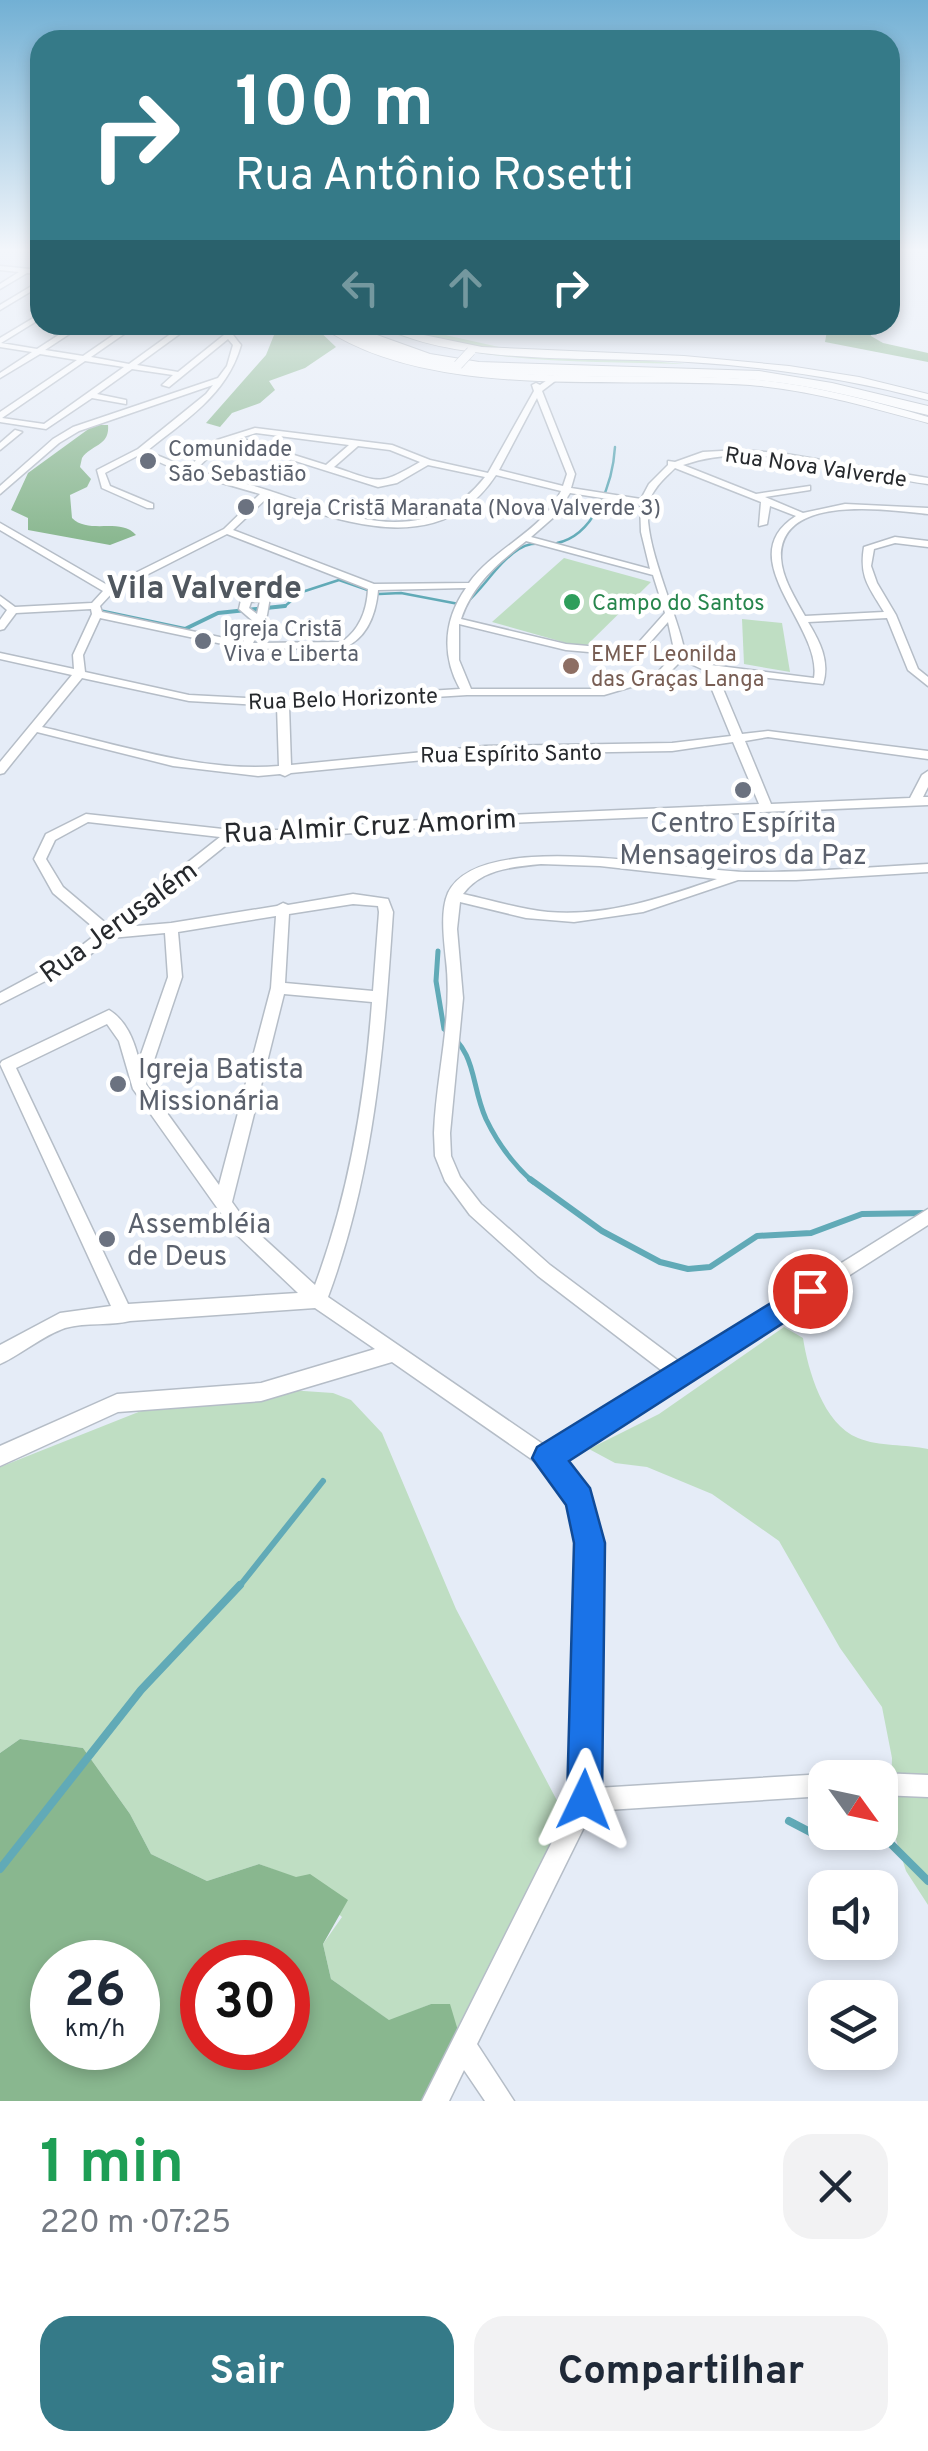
<!DOCTYPE html>
<html lang="pt">
<head>
<meta charset="utf-8">
<style>
	:root { --surface:#fff; --page:#f2f2f3; --text:#1f2937; --muted:#747a83; --accent:#357a88 }
	body { margin:0; font-family:Overpass,sans-serif; background:var(--page); color:var(--text); height:100vh; display:flex; flex-direction:column; font-size:38px; white-space:nowrap }
	* { box-sizing:border-box; margin:0 }
	p { font-size:32px; color:var(--muted) }
	.icon { flex:none; width:55px; height:55px; fill:none; stroke:currentColor; stroke-width:2; stroke-linecap:round; stroke-linejoin:round }
	.map { position:relative; height:2101px; overflow:hidden }
	.sheet { display:flex; flex-direction:column; background:var(--surface); flex:1 }
	.sheet>* { flex:none }
	.banner { position:absolute; left:30px; top:30px; width:870px; height:305px; border-radius:30px; box-shadow:0 5px 15px #0003; background:#357a88; color:#fff; overflow:hidden }
	.needle { width:65px; rotate:123deg }
	.fabs { position:absolute; left:808px; top:1760px; display:grid; gap:20px }
	.fabs a { display:grid; place-items:center; width:90px; height:90px; border-radius:20px; background:var(--surface); box-shadow:0 5px 15px #0003; font-size:50px }
	.speed { position:absolute; left:30px; top:1940px; display:flex; gap:20px; font-size:50px; font-weight:700; text-align:center }
	.speed>* { display:grid; place-content:center; width:130px; height:130px; border-radius:50%; background:var(--surface); box-shadow:0 5px 15px #0003; line-height:1 }
	.speed small { font-size:25px; font-weight:400 }
	.speed .limit { border:15px solid #d22; background:#fff; color:#111 }
	.pin { position:absolute; display:grid; place-items:center; width:85px; height:85px; color:#fff; margin:-42px; border:5px solid #fff; border-radius:50%; box-shadow:0 2px 10px #0007 }
	.me { position:absolute; width:110px; margin:-55px; rotate:2deg; stroke-linejoin:round; filter:drop-shadow(0 0 8px #0008) }
	.turn { display:flex; align-items:center; gap:35px; height:210px; padding:0 40px; font-size:45px }
	.turn .icon { width:130px; height:130px; stroke-width:2.5 }
	.turn b { display:block; font-size:70px; line-height:85px }
	.lanes { display:flex; align-items:center; height:95px; padding:0 40px; background:#0003; justify-content:center; gap:50px; direction:ltr }
	.lanes .off { opacity:.35 }
	.round { display:grid; place-items:center; flex:none; width:105px; height:105px; border-radius:30px; background:var(--page) }
	.overview { display:flex; align-items:center; justify-content:space-between; height:170px; padding:0 40px }
	h1 { font-size:60px; font-weight:700; line-height:75px; color:#1e9e55 }
	.cta { display:flex; gap:20px; margin-top:auto; padding:20px 40px }
	.cta a { flex:1; height:115px; border-radius:30px; background:var(--accent); color:#fff; font-size:40px; font-weight:700; line-height:115px; text-align:center }
	.cta a+a { background:var(--page); color:var(--text) }
	.map>svg:first-child { display:block }
</style>
</head>
<body>
<div class="map">
<svg width="928" height="2101" viewBox="0 0 928 2101">
	<rect width="100%" height="100%" fill="#e5ecf7"/>
	<g fill="#bfdec3">
		<path d="M369,325H401L512,350L686,364C578,361 471,365 369,325Z"/>
		<polygon points="564,558 651,582 584,648 492,622"/>
		<polygon points="742,619 782,623 790,672 744,664"/>
		<path d="M784,1327L803,1338C808,1370 823,1424 858,1438C879,1447 906,1444 928,1449V1905L906,1871L890,1821L892,1758L882,1707L840,1648L779,1541L712,1494L647,1467L615,1463L589,1449L659,1414Z"/>
		<polygon points="289,1390 333,1393 351,1400 382,1433 456,1609 563,1812 556,1856 459,2034 431,2004 390,2021 331,1979 323,1944 342,1917 296,1878 259,1864 207,1881 151,1854 130,1814 83,1748 20,1739 0,1753 0,1467 141,1411"/>
	</g>
	<g fill="#89b78f" fill-rule="evenodd">
		<polygon points="278,325 313,325 336,347 305,368 269,381 275,390 260,403 232,413 220,427 206,423 266,355"/>
		<polygon points="828,325 870,325 871,336 883,343 928,353 928,362 825,342"/>
		<path d="M94,425H108C110,446 92,444 82,458L80,467L91,479L87,487L70,495L72,518C89,535 120,517 136,535L110,545L28,530V518L11,510L28,473Z"/>
		<path d="M20,1739L83,1748L130,1814L151,1854L207,1881L259,1864L296,1877L310,1874L348,1900L323,1944L331,1979L389,2020L431,2004H450L459,2034L422,2101H0V1753ZM52,1962H138V2048H52ZM202,1962H288V2048H202Z"/>
	</g>
	<g fill="none" stroke-linecap="round" stroke-linejoin="round">
		<path stroke="#61aab7" stroke-width="2.5" d="M261,609L285,606L302,592L339,580L379,594L401,593L464,605C484,588 497,563 519,549C532,540 543,545 557,543C596,535 613,480 615,447"/>
		<polyline stroke="#61aab7" stroke-width="4" points="100,611 185,629 218,613 285,606"/>
		<path stroke="#61aab7" stroke-width="5" d="M438,951L436,981L444,1029C478,1054 470,1083 486,1119C497,1142 514,1165 533,1182"/>
		<g stroke="#61aab7" stroke-width="6">
			<polyline points="530,1179 602,1231 660,1262 688,1269 710,1267 757,1236 811,1233 862,1214 928,1213"/>
			<polyline points="238,1588 323,1481"/>
		</g>
		<g stroke="#61aab7" stroke-width="8">
			<polyline points="789,1821 812,1833 890,1843 928,1881"/>
			<polyline points="0,1869 141,1690 240,1585"/>
		</g>
		<g stroke="#b5bdc7" stroke-width="3">
			<g id="minor">
				<polygon points="0,266 40,270 40,274 27,273 0,289 0,284 19,272 0,270"/>
				<polygon points="40,281 40,286 0,310 0,305"/>
				<path d="M40,314V319L1,343L37,349L74,325H83L45,350L83,356L128,325H137L91,357L129,364L183,325H192L137,365L178,372L224,335L215,325C229,325 233,336 241,345C227,395 185,420 147,451L188,468L217,440L255,428L392,445L430,460L488,473L534,391L532,385L536,383L540,385L556,374L559,378L542,391L575,474L571,488L641,499L649,484L668,465V461L675,462L703,452L740,450L780,453L928,478V484C851,474 758,438 683,465L756,494L810,486V490L765,497L803,513L845,504L928,508V514C888,510 779,493 781,558C782,578 795,598 805,616L884,612C869,587 859,577 864,547L895,537L928,541V547L895,543L874,549L871,566L877,583L896,615L918,669L928,677V686L908,670L887,618L808,622C820,642 830,661 823,684L716,672L742,734L768,731L928,751V759L768,737L745,741L771,804L910,798L922,775L928,771V787L923,797H928V805L462,825L287,838H235L124,927L171,923L277,906L283,903L288,905L353,894L388,899L393,912C384,1045 375,1170 328,1297L547,1447L665,1373L538,1276L470,1215L445,1181L435,1156L434,1133C436,1075 453,1018 446,960C444,940 440,911 448,893C480,826 683,871 746,872C807,873 867,867 928,864V872L796,880H738L643,912L574,922L526,918L460,902L457,929L463,998L450,1133L451,1156L460,1177L481,1204L550,1265L681,1363L928,1209V1225L562,1459L575,1472L596,1518L600,1596L597,1788L825,1774L833,1778H825V1796L592,1811L477,2044L514,2101H485L464,2070L449,2101H422L574,1798L580,1596L576,1519L561,1486L540,1465L392,1362L261,1401L118,1412L0,1466V1446L117,1394L261,1383L375,1349L315,1308L130,1321C111,1326 87,1322 65,1328C42,1336 22,1354 0,1364V1345L60,1313L111,1306L0,1064L2,1061L109,1010C127,1021 134,1041 139,1060L168,977L165,933L111,938L77,965L0,1004V993L67,957L99,932L53,893L34,859L46,834L86,814L232,830H287L462,817L759,804L733,742L672,751L485,754L291,773L285,776L280,774L258,776L173,766L37,732L4,773L0,774V762L72,675L0,659V653L74,669L73,655L92,614L91,609L16,613L4,629L0,630V620L7,610L0,604V596L15,607L92,603L103,591L0,530V523L109,586L224,529L260,494L177,470L141,454L105,473L110,486L153,504V508H147L102,488L97,470L138,449L206,394L213,385L79,431L59,443L0,494V486L53,439L73,427L218,378L227,366L233,345L228,339L169,387L162,385L173,375L132,369L97,394L126,400V404L92,398L46,429L0,422V412L77,360L40,354L0,378V373L32,352L0,347V338ZM85,361L124,367L44,424L2,418ZM537,398L567,474L563,486L499,470ZM256,433L349,445L326,465L240,438ZM232,441L378,487L397,483L428,465L485,477C426,552 345,516 270,491C246,483 220,477 195,470L223,444ZM358,446L390,450L420,462C377,487 380,482 334,467ZM675,468L761,502L759,526L767,524L770,506L796,516C729,558 823,626 814,678L711,665L685,653C678,613 638,534 650,499C655,486 666,477 675,468ZM496,475L561,491C543,531 495,547 469,583L374,584L233,530L268,497C345,523 441,559 496,475ZM570,493L640,504L641,532L650,569L531,537L555,516ZM227,534L368,589C367,610 360,629 342,642L253,643L267,615L270,597L265,594L241,600L239,609L254,622L243,642L102,612L100,606L113,592ZM526,541L653,575L665,613L632,650L566,644L461,619C473,584 497,564 526,541ZM466,588C444,619 441,655 460,689L283,700L189,695L85,672L83,655L100,618L246,649L344,648C367,638 376,614 378,590ZM260,601L257,614L249,608L251,602ZM668,622L675,654L657,673L603,689H471L459,660V624L566,650L635,656L639,655ZM682,660L704,670L731,736L672,743L485,746L291,765L289,706L467,695H604L665,677ZM82,678L189,701L277,706L279,766C204,773 115,744 42,727ZM88,822L220,837L108,925L63,887L46,859L55,840ZM541,864L600,866L717,879C662,898 606,917 548,912C519,909 491,900 463,894C481,869 512,867 541,864ZM353,904L378,906L379,912L373,991L285,983L289,914ZM276,916L271,988L219,1185L146,1084L182,977L178,932ZM284,994L372,1002C365,1099 349,1194 315,1285L247,1223L232,1202ZM107,1024L119,1041L133,1089L235,1233L298,1293L128,1304L16,1068Z"/>
				<polygon points="15,430 22,432 0,450 0,443"/>
				<polygon points="880,1773 928,1775 928,1797 880,1795 880,1778 871,1778"/>
			</g>
		</g>
		<g stroke="#b5bdc7" stroke-width="2">
			<g id="tertiary">
				<path d="M319,325C339,325 356,341 375,347C407,358 439,365 472,369C564,381 656,373 748,379C809,384 869,400 928,417V423C869,407 811,390 750,385C620,375 429,403 319,325Z"/>
				<path d="M380,325H392L419,334L482,347L684,356L789,366L859,377L928,394V400C849,379 770,367 688,362C600,356 455,367 380,325Z"/>
			</g>
		</g>
		<g stroke="#b5bdc7" stroke-width="2">
			<path id="motorway" d="M331,325H349L430,354L479,362L759,371L832,383L928,406V415C871,401 815,385 757,380C645,370 420,395 331,325Z"/>
		</g>
		<use href="#minor" fill="#fff" fill-rule="evenodd"/>
		<use href="#tertiary" fill="#fff" fill-rule="evenodd"/>
		<use href="#motorway" fill="#fff" fill-rule="evenodd"/>
		<g stroke="#b5bdc7" stroke-width="10" stroke-linecap="butt">
			<polyline id="tertiary-bridge" points="458,365 471,351"/>
		</g>
		<use href="#tertiary-bridge" stroke="#fff" stroke-width="9"/>
	</g>
	<linearGradient id="sky" x2="0" y2="1"><stop stop-color="#72b0d4"/><stop offset="0.46" stop-color="#f3f6fb"/><stop offset="1" stop-color="#f3f6fb" stop-opacity="0"/></linearGradient>
	<rect width="928" height="544" fill="url(#sky)"/>
	<polygon fill="#1a73e8" stroke="#114b97" stroke-width="2.5" points="810,1279 819,1282 823,1291 819,1300 569,1461 590,1488 605,1543 602,1800 597,1813 584,1818 572,1813 567,1800 574,1543 566,1505 532,1458 537,1447"/>
	<g fill="#6b7280" stroke="#fff" stroke-width="4">
		<circle cx="148" cy="461" r="10"/>
		<circle cx="246" cy="507" r="10"/>
		<circle cx="203" cy="641" r="10"/>
		<circle cx="743" cy="790" r="10"/>
		<circle cx="118" cy="1084" r="10"/>
		<circle cx="107" cy="1239" r="10"/>
	</g>
	<circle fill="#2e9e5b" stroke="#fff" stroke-width="4" cx="572" cy="602" r="10"/>
	<circle fill="#8d6e63" stroke="#fff" stroke-width="4" cx="571" cy="666" r="10"/>
	<g text-anchor="middle" stroke-width="9" stroke-linejoin="round" paint-order="stroke">
		<g font-size="22" fill="#5b616d" stroke="#fff" text-anchor="start">
			<text x="168" y="456">Comunidade<tspan x="168" dy="25">São Sebastião</tspan></text>
			<text x="266" y="515">Igreja Cristã Maranata (Nova Valverde 3)</text>
			<text x="223" y="636">Igreja Cristã<tspan x="223" dy="25">Viva e Liberta</tspan></text>
		</g>
		<g font-size="22" fill="#26292d" stroke="#fff">
			<text transform="translate(816 466) rotate(8)" y="8">Rua Nova Valverde</text>
			<text transform="translate(343 698) rotate(-2)" y="8">Rua Belo Horizonte</text>
			<text transform="translate(511 753) rotate(-1)" y="8">Rua Espírito Santo</text>
		</g>
		<g font-size="22" fill="#27864d" stroke="#fff" text-anchor="start">
			<text x="592" y="610">Campo do Santos</text>
		</g>
		<g font-size="22" fill="#785e54" stroke="#fff" text-anchor="start">
			<text x="591" y="661">EMEF Leonilda<tspan x="591" dy="25">das Graças Langa</tspan></text>
		</g>
		<g font-size="28" fill="#5b616d" stroke="#fff" text-anchor="start">
			<text x="743" y="832" text-anchor="middle">Centro Espírita<tspan x="743" dy="32">Mensageiros da Paz</tspan></text>
			<text x="138" y="1078">Igreja Batista<tspan x="138" dy="32">Missionária</tspan></text>
			<text x="127" y="1233">Assembléia<tspan x="127" dy="32">de Deus</tspan></text>
		</g>
		<g font-size="28" fill="#26292d" stroke="#fff">
			<text transform="translate(370 825) rotate(-3)" y="10">Rua Almir Cruz Amorim</text>
			<text transform="translate(118 921) rotate(-36)" y="10">Rua Jerusalém</text>
		</g>
		<g font-size="32" font-weight="bold" fill="#50575f" stroke="#fff">
			<text x="204" y="598">Vila Valverde</text>
		</g>
	</g>
</svg>
<div class="fabs">
<a><svg class="needle" viewBox="-14 -14 28 28"><path d="M0-13l5 13h-10z" fill="#e53935"/><path d="M0 13l5-13h-10z" fill="#747a83"/></svg></a>
<a><svg class="icon" aria-label="sound" viewBox="0 0 24 24"><path d="M4 9h4l5-4v14l-5-4H4zM17 9q2 3 0 6"/></svg></a>
<a><svg class="icon" aria-label="layers" viewBox="0 0 24 24"><path d="M12 4l9 5-9 5-9-5zM3 14l9 5 9-5"/></svg></a>
</div>
<div class="speed"><div>26<small>km/h</small></div><div class="limit">30</div></div>
<div class="pin" style="left:810px;top:1291px;background:#d93025"><svg class="icon" aria-label="arrive" viewBox="0 0 24 24"><path d="M6 21V4h12l-3 4 3 4H6"/></svg></div>
<svg class="me" style="left:584px;top:1800px" viewBox="-20 -20 40 40"><path d="M0-17L14 15 0 8-14 15z" fill="#1a73e8" stroke="#fff" stroke-width="4"/></svg>
<div class="banner">
<div class="turn"><svg class="icon" aria-label="right" viewBox="0 0 24 24"><path d="M7 20v-9h11M14 6l5 5-5 5"/></svg><div><b>100 m</b>Rua Antônio Rosetti</div></div>
<div class="lanes"><svg class="icon off" aria-label="left" viewBox="0 0 24 24"><path d="M17 20v-9H6M10 6l-5 5 5 5"/></svg><svg class="icon off" aria-label="ahead" viewBox="0 0 24 24"><path d="M12 20V5M6 11l6-6 6 6"/></svg><svg class="icon" aria-label="right" viewBox="0 0 24 24"><path d="M7 20v-9h11M14 6l5 5-5 5"/></svg></div>
</div>
</div>
<section class="sheet">
<div class="overview"><div><h1>1 min</h1><p>220 m · 07:25</p></div><a class="round"><svg class="icon" aria-label="close" viewBox="0 0 24 24"><path d="M6 6l12 12M18 6L6 18"/></svg></a></div>
<div class="cta"><a>Sair</a><a>Compartilhar</a></div>
</section>
</body>
</html>
